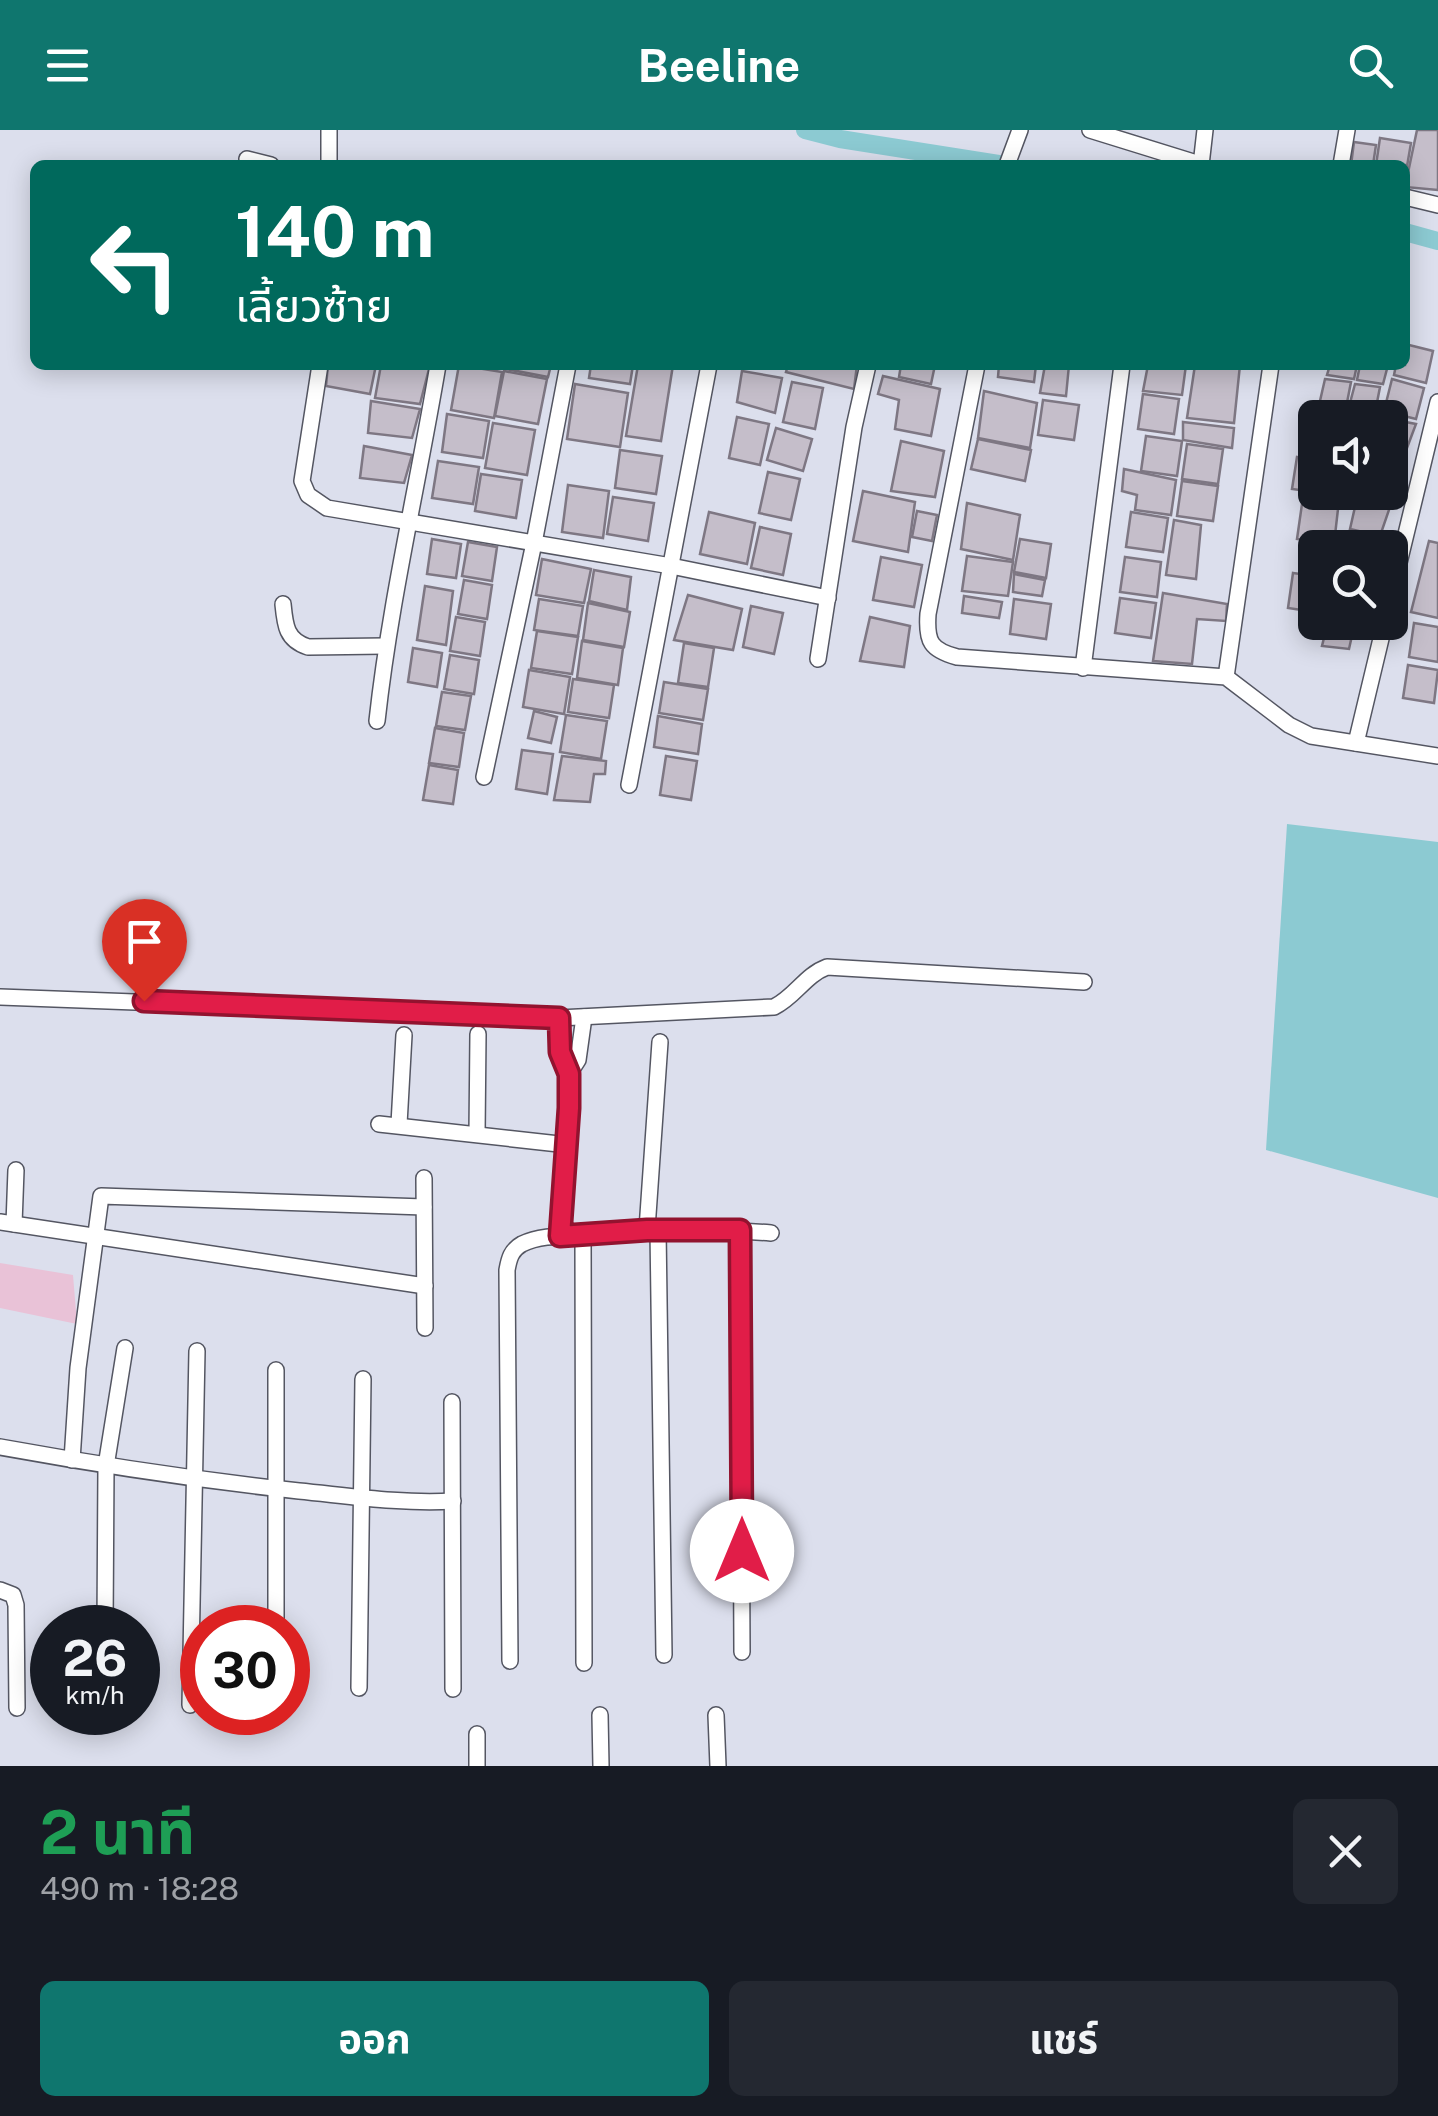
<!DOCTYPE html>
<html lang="th">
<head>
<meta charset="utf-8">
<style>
	:root { --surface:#171b24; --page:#242831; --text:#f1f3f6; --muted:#9ea1a6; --accent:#0f766e }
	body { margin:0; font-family:"Public Sans","Noto Sans Thai",sans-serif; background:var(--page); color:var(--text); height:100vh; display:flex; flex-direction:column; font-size:38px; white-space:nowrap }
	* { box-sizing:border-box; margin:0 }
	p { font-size:32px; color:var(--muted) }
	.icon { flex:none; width:55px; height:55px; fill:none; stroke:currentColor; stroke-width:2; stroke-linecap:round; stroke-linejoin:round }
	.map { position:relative; height:1636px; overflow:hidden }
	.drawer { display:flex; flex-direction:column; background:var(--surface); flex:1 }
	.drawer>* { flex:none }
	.top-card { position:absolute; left:30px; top:30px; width:1380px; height:210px; border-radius:15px; box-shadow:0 5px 25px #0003; background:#00695c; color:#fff; overflow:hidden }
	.fabs { position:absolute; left:1298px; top:270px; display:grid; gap:20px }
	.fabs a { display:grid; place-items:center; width:110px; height:110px; border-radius:15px; background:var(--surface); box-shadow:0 5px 25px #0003; font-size:50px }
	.speed { position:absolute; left:30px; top:1475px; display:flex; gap:20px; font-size:50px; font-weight:700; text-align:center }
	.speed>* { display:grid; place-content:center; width:130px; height:130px; border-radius:50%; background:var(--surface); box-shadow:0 5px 25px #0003; line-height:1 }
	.speed small { font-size:25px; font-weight:400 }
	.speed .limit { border:15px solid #d22; background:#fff; color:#111 }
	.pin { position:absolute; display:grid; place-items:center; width:85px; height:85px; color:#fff; margin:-102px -42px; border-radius:50% 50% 50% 0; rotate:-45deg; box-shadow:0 0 10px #0007 }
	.pin .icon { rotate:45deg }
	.me { position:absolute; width:110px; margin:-55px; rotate:0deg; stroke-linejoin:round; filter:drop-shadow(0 0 8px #0008) }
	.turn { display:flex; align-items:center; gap:35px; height:210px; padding:0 40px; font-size:45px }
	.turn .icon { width:130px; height:130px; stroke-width:2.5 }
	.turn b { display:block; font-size:70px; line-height:85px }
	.round { display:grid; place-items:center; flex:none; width:105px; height:105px; border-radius:15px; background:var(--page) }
	.overview { display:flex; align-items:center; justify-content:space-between; height:170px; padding:0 40px }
	h1 { font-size:60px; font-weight:700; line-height:75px; color:#1e9e55 }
	.primary-button { display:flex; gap:20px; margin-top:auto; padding:20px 40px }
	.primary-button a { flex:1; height:115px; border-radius:15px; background:var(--accent); color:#fff; font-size:40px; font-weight:700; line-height:115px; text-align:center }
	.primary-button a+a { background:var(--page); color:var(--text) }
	header { display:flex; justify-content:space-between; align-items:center; height:130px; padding:0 40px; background:var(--accent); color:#fff; font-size:45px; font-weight:700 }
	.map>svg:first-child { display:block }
</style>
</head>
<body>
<header><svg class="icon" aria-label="menu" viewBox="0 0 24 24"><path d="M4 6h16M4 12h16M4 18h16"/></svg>Beeline<svg class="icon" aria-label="search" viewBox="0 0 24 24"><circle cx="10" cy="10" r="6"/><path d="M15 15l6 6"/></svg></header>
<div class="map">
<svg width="1438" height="1636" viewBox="0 0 1438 1636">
	<rect width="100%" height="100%" fill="#dcdfed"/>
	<polygon fill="#e9c2d7" points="0,1133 73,1145 77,1194 0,1178"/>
	<polygon fill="#8ccad2" points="1287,694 1438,712 1438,1068 1266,1020"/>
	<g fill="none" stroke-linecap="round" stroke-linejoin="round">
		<g stroke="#8ccad2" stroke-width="18">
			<polyline points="805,0 840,9 1005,35"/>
			<polyline points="1405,102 1438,111"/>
		</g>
	</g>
	<g fill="#c5beca" stroke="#7e7783" stroke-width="2.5">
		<polygon points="1417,0 1438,0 1438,60 1405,57"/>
		<polygon points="1380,8 1411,13 1405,48 1405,35 1376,35"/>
		<polygon points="1354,12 1376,15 1373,35 1351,35"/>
		<polygon points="1405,214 1433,221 1426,253 1394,245 1396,235 1405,235"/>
		<polygon points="328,235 376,235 370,264 326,256"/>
		<polygon points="381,235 430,235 420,274 375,268"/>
		<polygon points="459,235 502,242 494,288 451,280"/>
		<polygon points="506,235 551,235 548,247 506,239"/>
		<polygon points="591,235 633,235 630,254 589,248"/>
		<polygon points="638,235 673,235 661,311 626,306"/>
		<polygon points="788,235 857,235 854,259 786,242"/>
		<polygon points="901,235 935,235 931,254 899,247"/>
		<polygon points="999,235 1036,235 1034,252 998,247"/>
		<polygon points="1045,235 1069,235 1066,266 1040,263"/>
		<polygon points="1148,235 1186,235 1182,265 1143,261"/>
		<polygon points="1195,235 1240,235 1234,293 1187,288"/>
		<polygon points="1330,235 1357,235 1354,249 1327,245"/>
		<polygon points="1360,235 1388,235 1383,254 1357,250"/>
		<polygon points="504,241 547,249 538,294 495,286"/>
		<polygon points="742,241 782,248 775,283 737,272"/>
		<polygon points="883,246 940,259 931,306 895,299 899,270 878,264"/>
		<polygon points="1325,249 1351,252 1344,288 1317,284"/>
		<polygon points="1392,249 1424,258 1416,289 1384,281"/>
		<polygon points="792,252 823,258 815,299 783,292"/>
		<polygon points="575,254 628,263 620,317 567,309"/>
		<polygon points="1355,254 1380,257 1374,288 1346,288"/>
		<polygon points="984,261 1037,273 1030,318 978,308"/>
		<polygon points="1143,264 1179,269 1174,304 1138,299"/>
		<polygon points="1043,270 1079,275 1074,310 1038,305"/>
		<polygon points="371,271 420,279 412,308 368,303"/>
		<polygon points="447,284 489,291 483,328 442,322"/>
		<polygon points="737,287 769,294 760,335 729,328"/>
		<polygon points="1390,289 1416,294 1404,326 1390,322"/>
		<polygon points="1183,292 1234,298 1232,318 1183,310"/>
		<polygon points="493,293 535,300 527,345 485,338"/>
		<polygon points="776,298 812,309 803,341 767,330"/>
		<polygon points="1146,306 1182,311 1177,346 1141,341"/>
		<polygon points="978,309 1031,320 1025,351 971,339"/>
		<polygon points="901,311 944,321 935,367 891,361"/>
		<polygon points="1187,314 1223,319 1218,354 1182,349"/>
		<polygon points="364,316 412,325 404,353 360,348"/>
		<polygon points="620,320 662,326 656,364 615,358"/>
		<polygon points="1297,327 1315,330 1315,362 1292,359"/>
		<polygon points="438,331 479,337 473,374 432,368"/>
		<polygon points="1390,334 1406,337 1398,370 1364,362 1390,362"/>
		<polygon points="1124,339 1176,350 1171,385 1135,380 1137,365 1122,361"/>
		<polygon points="768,342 800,349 791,390 759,383"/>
		<polygon points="481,344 522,350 516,388 475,381"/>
		<polygon points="1182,351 1218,356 1213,391 1177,386"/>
		<polygon points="568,355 609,361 603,408 562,402"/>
		<polygon points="863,361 915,372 908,422 853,411"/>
		<polygon points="613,367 654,373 648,411 607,404"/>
		<polygon points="1357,368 1391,374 1380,406 1350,399"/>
		<polygon points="967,373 1020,385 1013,430 961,419"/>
		<polygon points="1302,374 1338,379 1334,414 1297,409"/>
		<polygon points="917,381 937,385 932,411 912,407"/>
		<polygon points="709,382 755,393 747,434 700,424"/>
		<polygon points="1131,382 1168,388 1163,422 1126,417"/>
		<polygon points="1174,390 1201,395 1196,449 1166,445"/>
		<polygon points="760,397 791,404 783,445 751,438"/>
		<polygon points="1348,403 1374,406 1371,418 1345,418"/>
		<polygon points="432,409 461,414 456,448 427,444"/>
		<polygon points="1020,409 1051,414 1046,448 1014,442"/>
		<polygon points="1429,411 1438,413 1438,488 1411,482"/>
		<polygon points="468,412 497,417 492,451 462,446"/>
		<polygon points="967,426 1013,432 1008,466 962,461"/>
		<polygon points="881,427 922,435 914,477 873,470"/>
		<polygon points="1125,427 1161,432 1157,467 1120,462"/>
		<polygon points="542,429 591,439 584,473 536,465"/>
		<polygon points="594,440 631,447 627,480 589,471"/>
		<polygon points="1293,443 1315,446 1315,482 1288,478"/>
		<polygon points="1014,444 1045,450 1042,466 1013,462"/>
		<polygon points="464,450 492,455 487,489 458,484"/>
		<polygon points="425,456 453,461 446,515 417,510"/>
		<polygon points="1163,463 1227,474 1226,491 1197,489 1192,534 1153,531"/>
		<polygon points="688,465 742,479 733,520 674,510"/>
		<polygon points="964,466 1002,472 999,488 962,483"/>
		<polygon points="1120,468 1156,473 1151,508 1115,503"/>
		<polygon points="539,469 583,476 578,506 534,500"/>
		<polygon points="1014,469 1051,474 1046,509 1010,504"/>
		<polygon points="588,473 630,482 624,517 583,510"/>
		<polygon points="751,476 783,483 774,524 743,517"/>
		<polygon points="456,487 485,492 480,526 450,521"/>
		<polygon points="870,487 910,496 904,537 860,531"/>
		<polygon points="1328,492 1355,492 1349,519 1322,516"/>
		<polygon points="1414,493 1438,497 1438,532 1409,527"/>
		<polygon points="537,501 578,507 572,544 531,538"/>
		<polygon points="582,511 623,518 618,555 577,548"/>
		<polygon points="684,513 714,518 708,557 678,553"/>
		<polygon points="413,518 442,523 437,557 408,552"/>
		<polygon points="450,525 479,530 474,564 444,559"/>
		<polygon points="1408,535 1438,540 1434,573 1403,568"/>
		<polygon points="529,540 570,547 564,584 523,577"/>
		<polygon points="573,549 614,555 609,588 568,582"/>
		<polygon points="664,552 708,559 703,590 659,583"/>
		<polygon points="442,562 471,566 465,600 436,596"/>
		<polygon points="534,581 557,587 551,613 528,608"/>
		<polygon points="566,585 607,591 601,629 560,622"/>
		<polygon points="658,586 702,594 698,624 654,617"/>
		<polygon points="435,598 464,603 459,637 429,633"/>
		<polygon points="522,620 553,624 547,664 516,659"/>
		<polygon points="562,626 606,631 605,644 594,644 590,672 554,670"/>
		<polygon points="666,626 697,631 691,670 660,665"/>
		<polygon points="429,635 458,640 453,674 423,670"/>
	</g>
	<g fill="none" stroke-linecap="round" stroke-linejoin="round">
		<g stroke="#545662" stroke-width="18">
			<g id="minor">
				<polyline points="329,0 329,35"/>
				<polyline points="1090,0 1203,35"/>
				<polyline points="247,29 271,35"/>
				<polyline points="1007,35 1020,0"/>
				<polyline points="1201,35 1205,0"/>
				<polyline points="1341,35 1347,0"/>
				<polyline points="1405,67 1438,75"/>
				<polyline points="320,235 302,351 308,365 327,378 671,436 828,468"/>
				<path d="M977,235L928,484C926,512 931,520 957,527L1226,547L1289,595L1311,606L1438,626"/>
				<polyline points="1390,470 1438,272"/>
				<path d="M283,474C285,495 286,510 308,517L385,516"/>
				<polyline points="818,529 854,297 868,235"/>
				<polyline points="1083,538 1122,235"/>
				<polyline points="1226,547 1271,235"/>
				<path d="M377,591C390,472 418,354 438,235"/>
				<polyline points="1356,613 1385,492"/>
				<polyline points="484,647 534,413 568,235"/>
				<polyline points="629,655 709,235"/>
				<path d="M0,867L559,888L774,877C795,867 805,845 827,837L1084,852"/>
				<polyline points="559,888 560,922 569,944 569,978 560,1106"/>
				<polyline points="569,944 578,930 584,887"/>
				<polyline points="379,994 568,1015"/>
				<polyline points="399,994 404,905"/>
				<polyline points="477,1004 478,904"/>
				<polyline points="424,1048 425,1198"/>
				<polyline points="0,1092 425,1156"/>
				<polyline points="14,1094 16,1040"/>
				<polyline points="647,1099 660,912"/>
				<polyline points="658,1100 664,1525"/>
				<polyline points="740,1100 742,1522"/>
				<polyline points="583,1105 584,1533"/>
				<polyline points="276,1240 276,1498"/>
				<polyline points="452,1272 453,1559"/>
				<path d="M0,1317C99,1335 198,1350 299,1361C350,1366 401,1374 453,1371"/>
				<polyline points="72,1330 78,1238 101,1066 424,1077"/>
				<polyline points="0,1460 13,1465 16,1475 17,1578"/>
				<polyline points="105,1498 106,1336 125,1218"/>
				<path d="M510,1531L507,1140C509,1129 511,1120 522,1114C540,1105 564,1106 584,1105C646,1100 709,1098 771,1103"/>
				<polyline points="359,1558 363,1249"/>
				<polyline points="190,1575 197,1221"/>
				<polyline points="600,1585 601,1636"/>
				<polyline points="716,1585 718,1636"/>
				<polyline points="104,1587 104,1582"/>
				<polyline points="477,1636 477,1604"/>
			</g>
		</g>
		<use href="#minor" stroke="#fff" stroke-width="15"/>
	</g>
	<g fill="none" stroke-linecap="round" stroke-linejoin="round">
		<g stroke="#92132f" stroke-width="25">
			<polyline id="route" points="144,871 559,888 560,922 569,944 569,978 560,1106 647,1100 740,1100 742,1421"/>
		</g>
		<use href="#route" stroke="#e11d48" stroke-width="18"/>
	</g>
</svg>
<div class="fabs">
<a><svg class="icon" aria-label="sound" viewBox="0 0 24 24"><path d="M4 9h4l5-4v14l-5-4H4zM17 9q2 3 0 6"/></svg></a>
<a><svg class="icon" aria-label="search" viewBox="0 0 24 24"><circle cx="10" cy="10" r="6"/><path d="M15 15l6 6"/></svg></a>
</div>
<div class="speed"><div>26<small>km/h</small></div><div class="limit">30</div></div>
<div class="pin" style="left:144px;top:871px;background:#d93025"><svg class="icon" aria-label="arrive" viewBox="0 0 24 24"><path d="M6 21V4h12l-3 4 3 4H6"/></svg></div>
<svg class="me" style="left:742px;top:1421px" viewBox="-20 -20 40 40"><circle r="19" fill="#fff"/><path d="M0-13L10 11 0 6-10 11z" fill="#e11d48"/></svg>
<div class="top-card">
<div class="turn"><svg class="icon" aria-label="left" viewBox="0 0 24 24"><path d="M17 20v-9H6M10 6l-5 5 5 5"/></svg><div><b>140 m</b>เลี้ยวซ้าย</div></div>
</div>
</div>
<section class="drawer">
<div class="overview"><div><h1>2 นาที</h1><p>490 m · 18:28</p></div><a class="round"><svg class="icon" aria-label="close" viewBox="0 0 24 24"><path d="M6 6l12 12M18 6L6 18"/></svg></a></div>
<div class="primary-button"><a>ออก</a><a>แชร์</a></div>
</section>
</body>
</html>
